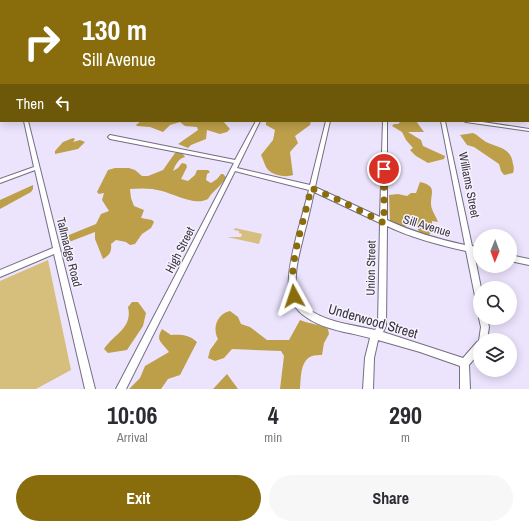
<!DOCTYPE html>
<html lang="en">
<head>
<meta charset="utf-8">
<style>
	:root { --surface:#fff; --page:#f7f7f7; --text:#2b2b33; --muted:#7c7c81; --accent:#896d0c }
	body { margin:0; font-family:"Archivo Narrow",sans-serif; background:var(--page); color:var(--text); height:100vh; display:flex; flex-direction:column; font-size:15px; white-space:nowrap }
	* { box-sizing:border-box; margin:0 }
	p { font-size:13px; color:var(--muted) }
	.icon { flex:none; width:22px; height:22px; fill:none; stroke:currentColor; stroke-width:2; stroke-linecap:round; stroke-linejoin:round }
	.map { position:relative; height:389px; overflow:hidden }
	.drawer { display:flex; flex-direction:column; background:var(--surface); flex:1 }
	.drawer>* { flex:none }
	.hud { position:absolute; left:0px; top:0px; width:529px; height:122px; box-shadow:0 2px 10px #0003; background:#896d0c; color:#fff; overflow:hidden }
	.needle { width:26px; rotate:181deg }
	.buttons { position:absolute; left:473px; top:229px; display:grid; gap:8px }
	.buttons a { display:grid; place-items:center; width:44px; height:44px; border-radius:50%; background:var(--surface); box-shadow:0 2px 10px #0003; font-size:20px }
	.pin { position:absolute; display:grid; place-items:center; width:34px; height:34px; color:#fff; margin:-17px; border:2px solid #fff; border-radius:50%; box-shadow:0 1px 4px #0007 }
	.me { position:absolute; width:44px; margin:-22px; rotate:355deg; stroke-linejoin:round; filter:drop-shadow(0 0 3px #0008) }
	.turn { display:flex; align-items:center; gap:14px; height:84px; padding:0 16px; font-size:18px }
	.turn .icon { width:52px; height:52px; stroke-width:2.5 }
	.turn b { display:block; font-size:28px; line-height:34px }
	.then { display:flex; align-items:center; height:38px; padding:0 16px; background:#0003; gap:8px; font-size:15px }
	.eta { display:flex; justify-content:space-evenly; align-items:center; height:68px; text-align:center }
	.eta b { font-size:24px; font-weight:700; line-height:28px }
	.button { display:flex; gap:8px; margin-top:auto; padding:8px 16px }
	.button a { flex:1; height:46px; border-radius:24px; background:var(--accent); color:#fff; font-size:16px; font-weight:700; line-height:46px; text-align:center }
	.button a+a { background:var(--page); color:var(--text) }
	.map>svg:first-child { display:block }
</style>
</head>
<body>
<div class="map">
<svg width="529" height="389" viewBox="0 0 529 389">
	<rect width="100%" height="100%" fill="#ece3fd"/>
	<g fill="#d6be7d">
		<polygon points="235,228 262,234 259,244 227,237 241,237 242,234 239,233 239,231 234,230"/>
		<polygon points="48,260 71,370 36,389 0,389 0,281"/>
	</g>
	<g fill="#bd9f49">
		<polygon points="141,121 223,121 230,129 227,132 220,134 207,130 206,139 191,145 188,148 178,144 198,130 197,127 185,126 180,122 170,125 163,132 150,127 137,126 136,125"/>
		<path d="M266,121H311L310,125L295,136L298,143L290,152L293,175C285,178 270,175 266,167C264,163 263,159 261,155L273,140L275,130L266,125Z"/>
		<polygon points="401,121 416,121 424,132 408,132 421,140 423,146 445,156 444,159 428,163 416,156 410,150 413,148 406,140 402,132 392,126 394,124 398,124"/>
		<path d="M473,133C478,135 481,139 486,142C498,148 511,147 513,164C514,168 514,169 513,173L504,175L501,171L499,164L474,147L467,145L460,135Z"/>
		<polygon points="73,138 75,139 73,142 80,140 85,142 78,149 55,154 55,151 63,142"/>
		<path d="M175,153H182L185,157C179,158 175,165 173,171L178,168L182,163L186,164L187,167L181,179L188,181L195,175L197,170H208L210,172L207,174L206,180L211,183L217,179L221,174H223L226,177C222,186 212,191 208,199C195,206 176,195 162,191C152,188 141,188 130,189L131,198L134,206L144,210L141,218L152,220L154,222L151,228L142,234L135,244L130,245L126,242L116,240L111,244C112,251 110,255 103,259L95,239V232L69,242L67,239L69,235L96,224L101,214L109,211L102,200L104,193L99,194L97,192L108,170L115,168H129L135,170L142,176H148L163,170Z"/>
		<path d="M420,182C437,186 431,192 431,204C431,210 436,216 438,222L432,221V227L429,236C419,237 418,229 414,221L406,220V226L404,227L390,221L389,195L398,194L407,196L411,193H416Z"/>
		<polygon points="33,185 33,189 31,192 0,209 0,200"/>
		<path d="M132,302H138L146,313L143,326L127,350L108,353L104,349C114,334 133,328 128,307Z"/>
		<path d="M230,311L238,317L241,324L250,327L267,340H289L300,320C309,324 320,324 328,329L329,334L324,343L322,355C319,355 315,355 312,356C300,360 301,379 300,389H280L284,356L281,351L232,349L224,358L215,361L208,358L210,350L218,339C212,328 217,314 230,311Z"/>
		<path d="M162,329L171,335C180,334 190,335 197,342L180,375L168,379L161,389H129L140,378L145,366L169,352C162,342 155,341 162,329Z"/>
		<polygon points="227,374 238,389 213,389"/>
	</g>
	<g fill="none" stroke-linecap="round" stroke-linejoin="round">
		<g stroke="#756d83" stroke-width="2">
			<g id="minor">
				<rect x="0" y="71" width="1" height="2"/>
				<polygon points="24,121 28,121 95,389 85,389 54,254 0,277 0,270 53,248 35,170 0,183 0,179 34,167"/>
				<path d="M256,121H260L237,168L310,185L326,121H330L315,187L380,217L383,121H387V220C413,232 437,239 465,245L441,121H445L472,246L480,248V254L474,253L481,288H480V305L477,304L476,301L466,251C439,245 412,238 387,226L386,326L383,332L420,344L463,358L477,342L479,341L481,327L479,318L480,315V318H487L489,327L487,340H480V352L469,365L470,389H460V366L420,352L378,340L374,358L373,389H363L365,358L370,338C349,332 324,330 306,317C278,299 291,261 297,234C301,220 305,205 309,190L235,171L126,389H116L234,163L110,139L108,137L110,135L235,160ZM314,192L380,223L378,325L375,330C354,325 331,323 313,312C307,309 301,303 299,297C291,278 300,252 304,234C308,220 311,206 314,192Z"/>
				<polygon points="464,121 476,121 529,129 529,131 466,122"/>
				<polygon points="510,255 529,259 529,265 510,261"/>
			</g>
		</g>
		<use href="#minor" fill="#fff" fill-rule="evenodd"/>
	</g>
	<linearGradient id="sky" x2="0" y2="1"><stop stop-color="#96aca8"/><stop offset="0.52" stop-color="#f6f2fe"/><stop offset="1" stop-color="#f6f2fe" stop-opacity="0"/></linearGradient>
	<rect width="529" height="115" fill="url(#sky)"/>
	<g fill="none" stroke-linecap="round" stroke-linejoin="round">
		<path stroke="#896d0c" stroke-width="7" stroke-dasharray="0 12.6" d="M294,296C287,266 305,219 311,188L341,201L384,223V169"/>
	</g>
	<g text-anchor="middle" stroke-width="3" stroke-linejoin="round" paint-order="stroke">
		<g font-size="12" fill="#38353f" stroke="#f7f3fe">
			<text transform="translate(469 185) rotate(79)" y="4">Williams Street</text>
			<text transform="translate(427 226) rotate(17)" y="4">Sill Avenue</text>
			<text transform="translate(180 250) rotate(-63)" y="4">High Street</text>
			<text transform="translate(69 252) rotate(76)" y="4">Tallmadge Road</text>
			<text transform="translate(371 268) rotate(-89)" y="4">Union Street</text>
		</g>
		<g font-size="14" fill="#38353f" stroke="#f7f3fe">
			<text transform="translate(373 321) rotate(16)" y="5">Underwood Street</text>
		</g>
	</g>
</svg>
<div class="buttons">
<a><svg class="needle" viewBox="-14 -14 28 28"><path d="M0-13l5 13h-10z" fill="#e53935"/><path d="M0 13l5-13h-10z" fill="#7c7c81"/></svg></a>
<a><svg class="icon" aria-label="search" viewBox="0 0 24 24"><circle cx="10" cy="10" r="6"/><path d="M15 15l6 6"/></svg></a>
<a><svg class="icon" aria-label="layers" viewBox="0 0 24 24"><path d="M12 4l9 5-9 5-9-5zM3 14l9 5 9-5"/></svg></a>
</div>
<div class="pin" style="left:384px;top:169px;background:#d93025"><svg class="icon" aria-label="arrive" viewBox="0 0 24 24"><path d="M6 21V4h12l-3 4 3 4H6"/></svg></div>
<svg class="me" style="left:294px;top:296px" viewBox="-20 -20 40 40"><path d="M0-17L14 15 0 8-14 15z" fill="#896d0c" stroke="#fff" stroke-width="4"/></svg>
<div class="hud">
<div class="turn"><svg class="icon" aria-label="right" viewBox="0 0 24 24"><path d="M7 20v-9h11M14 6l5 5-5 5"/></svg><div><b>130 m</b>Sill Avenue</div></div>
<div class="then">Then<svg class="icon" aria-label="left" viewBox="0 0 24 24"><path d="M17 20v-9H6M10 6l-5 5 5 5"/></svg></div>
</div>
</div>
<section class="drawer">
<div class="eta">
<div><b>10:06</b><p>Arrival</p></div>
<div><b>4</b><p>min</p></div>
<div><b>290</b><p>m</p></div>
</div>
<div class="button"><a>Exit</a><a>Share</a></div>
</section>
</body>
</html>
